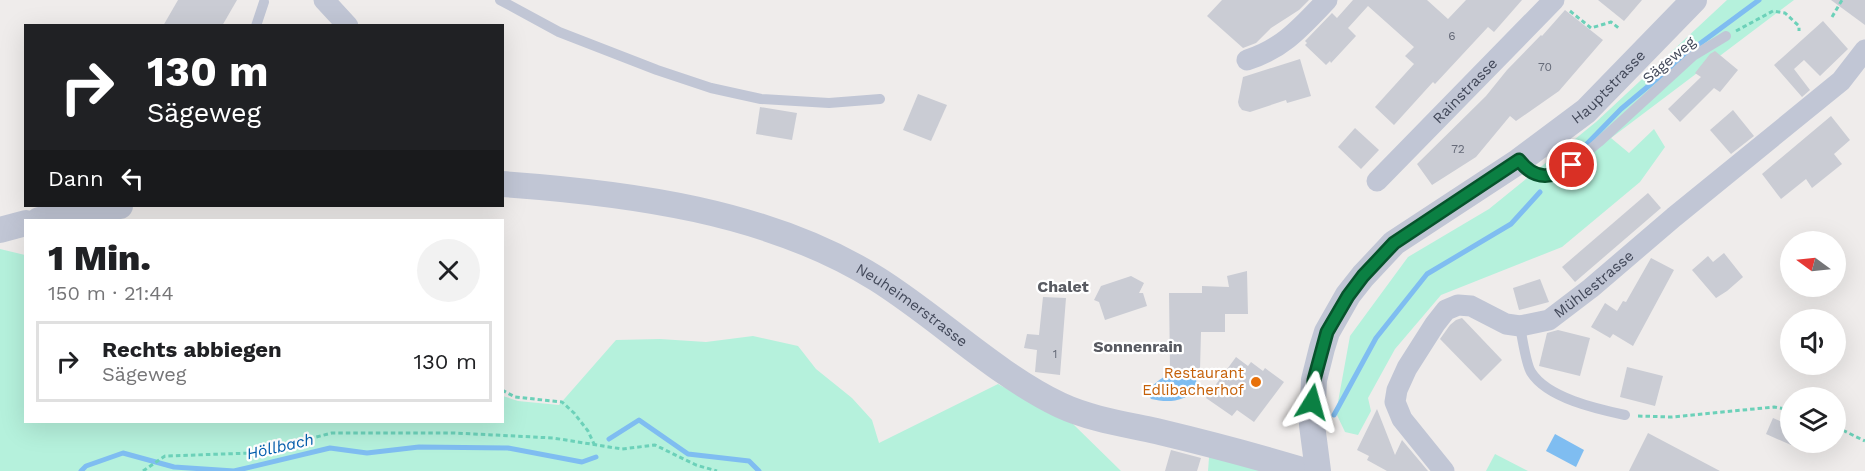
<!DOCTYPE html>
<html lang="de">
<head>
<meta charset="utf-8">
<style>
	:root { --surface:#fff; --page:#f2f2f2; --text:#202124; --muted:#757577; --line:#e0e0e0 }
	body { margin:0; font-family:"Work Sans",sans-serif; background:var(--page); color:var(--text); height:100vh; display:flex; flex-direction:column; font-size:22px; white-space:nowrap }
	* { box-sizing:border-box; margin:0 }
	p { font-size:20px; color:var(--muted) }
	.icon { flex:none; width:33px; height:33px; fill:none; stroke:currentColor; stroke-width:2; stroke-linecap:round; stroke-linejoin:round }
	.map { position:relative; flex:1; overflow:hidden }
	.side { position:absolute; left:24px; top:219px; width:480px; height:204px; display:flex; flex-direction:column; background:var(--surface); border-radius:0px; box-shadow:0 6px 24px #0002 }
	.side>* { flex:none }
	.top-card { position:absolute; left:24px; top:24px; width:480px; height:183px; border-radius:0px; box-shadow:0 6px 24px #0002; background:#202124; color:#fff; overflow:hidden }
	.needle { width:39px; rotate:285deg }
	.buttons { position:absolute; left:1780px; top:231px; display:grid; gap:12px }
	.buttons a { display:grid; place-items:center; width:66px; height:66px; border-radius:50%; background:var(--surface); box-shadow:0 6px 24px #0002; font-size:30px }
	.pin { position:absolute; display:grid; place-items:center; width:51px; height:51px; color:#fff; margin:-26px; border:3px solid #fff; border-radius:50%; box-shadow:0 2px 6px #0007 }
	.me { position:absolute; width:66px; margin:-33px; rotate:8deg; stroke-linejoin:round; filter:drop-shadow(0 0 4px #0008) }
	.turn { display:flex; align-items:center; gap:21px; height:126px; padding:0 24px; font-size:27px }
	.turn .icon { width:78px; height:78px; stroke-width:2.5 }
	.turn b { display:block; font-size:42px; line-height:51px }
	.then { display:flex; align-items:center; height:57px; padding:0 24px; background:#0003; gap:12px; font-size:22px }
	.round { display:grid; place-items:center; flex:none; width:63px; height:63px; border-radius:32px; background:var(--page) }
	.headline { display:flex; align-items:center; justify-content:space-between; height:102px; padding:0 24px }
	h1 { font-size:36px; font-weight:800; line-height:45px }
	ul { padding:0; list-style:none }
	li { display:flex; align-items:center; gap:18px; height:81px; margin:0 12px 9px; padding:0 12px; border:3px solid var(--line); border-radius:0px }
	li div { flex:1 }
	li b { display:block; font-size:22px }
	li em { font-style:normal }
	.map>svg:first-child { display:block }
</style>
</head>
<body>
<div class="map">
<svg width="1865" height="471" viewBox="0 0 1865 471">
	<rect width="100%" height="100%" fill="#efeceb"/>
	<g fill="#b5f1dc">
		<polygon points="1727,0 1794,0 1611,138 1629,153 1654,129 1665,147 1640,182 1562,247 1441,295 1395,349 1368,398 1371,411 1358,435 1345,432 1336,413 1350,336 1408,257 1489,209 1596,122"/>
		<polygon points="0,249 25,255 26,422 502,422 503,396 518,401 559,405 616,340 660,339 706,342 753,336 798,346 816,369 852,398 872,420 879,443 998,384 1073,424 1121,471 0,471"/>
		<polygon points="1210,445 1305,471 1208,471"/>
		<polygon points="1495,454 1528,471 1486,471"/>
	</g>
	<g fill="#7fbdf1">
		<path d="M1165,376H1191L1196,379L1197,389C1184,402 1168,403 1151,399L1148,394C1150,386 1158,381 1165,376Z"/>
		<polygon points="1555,434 1584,450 1576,467 1546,451"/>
	</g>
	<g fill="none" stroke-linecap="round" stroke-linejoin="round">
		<g stroke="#7fbdf1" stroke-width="5">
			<polyline points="1577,154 1621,109 1694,48 1759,0"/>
			<polyline points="1334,415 1376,338 1427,274 1511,224 1540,192"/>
			<polyline points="609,439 639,420 688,454 749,461 759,471"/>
			<polyline points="81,471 86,466 123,453 174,467 234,471 330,448 367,453 419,447 508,448 582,462 596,457"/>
		</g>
	</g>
	<g fill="#caccd4">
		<polygon points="178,0 237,0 222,26 163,26"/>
		<polygon points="1222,0 1309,0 1299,10 1271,28 1256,43 1243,48 1207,16"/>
		<polygon points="1353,0 1427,0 1448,19 1466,0 1522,0 1494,32 1488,27 1435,84 1433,82 1394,125 1375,107 1414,64 1405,56 1414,47 1368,6 1348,28 1356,36 1331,63 1330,61 1326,65 1305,45 1307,43 1305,41 1332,13 1337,18"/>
		<polygon points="1598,0 1642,0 1624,21"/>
		<polygon points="1831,0 1865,0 1865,25"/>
		<polygon points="1565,10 1603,40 1559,91 1516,121 1510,116 1476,157 1432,185 1417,164 1486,96 1507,70 1541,35 1542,36"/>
		<polygon points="1823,21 1848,49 1820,76 1804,60 1794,69 1810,90 1802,97 1774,65"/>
		<polygon points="1715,51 1738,70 1720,92 1714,88 1680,122 1668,109 1701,77 1695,73 1710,54"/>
		<polygon points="1300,59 1311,96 1287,103 1286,100 1250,112 1242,110 1239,106 1238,102 1243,77"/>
		<polygon points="918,94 947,105 931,141 903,130"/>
		<polygon points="760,107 797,113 792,140 756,134"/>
		<polygon points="1733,110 1754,136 1731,154 1710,130"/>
		<polygon points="1831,116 1850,140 1834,154 1842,164 1812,188 1806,179 1781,199 1762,174"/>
		<polygon points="1355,128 1379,150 1361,169 1338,147"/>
		<polygon points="1648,193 1661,208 1575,282 1562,267"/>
		<polygon points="1724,253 1743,277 1727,291 1716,298 1692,270 1708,256 1713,262"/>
		<polygon points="1651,258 1674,270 1633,346 1613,334 1610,338 1591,327 1605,303 1617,311 1623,301 1626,302"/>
		<polygon points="1247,271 1248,314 1225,314 1225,332 1201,332 1200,370 1170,369 1169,293 1202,293 1202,286 1229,287 1227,276"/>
		<polygon points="1131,276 1144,283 1139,293 1143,293 1147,306 1105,320 1099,302 1094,300 1101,286"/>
		<polygon points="1540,279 1549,302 1519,310 1513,288"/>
		<polygon points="1043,297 1066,298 1060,375 1035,372 1037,350 1024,348 1027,334 1039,335"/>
		<polygon points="1462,318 1502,360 1481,381 1440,339 1450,325 1456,320"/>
		<polygon points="1558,330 1590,338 1580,376 1539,366 1547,333"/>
		<polygon points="1236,357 1248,366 1251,362 1263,371 1265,368 1284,382 1254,422 1237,410 1232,416 1206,398"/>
		<polygon points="1627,367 1663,376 1655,406 1620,397"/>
		<polygon points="1377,409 1395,455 1402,440 1428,471 1387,471 1367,460 1369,456 1357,450"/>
		<polygon points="1773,418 1791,426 1791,445 1766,434"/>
		<polygon points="1648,433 1720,471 1629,471"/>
		<polygon points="1171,450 1201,458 1197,471 1165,471"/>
	</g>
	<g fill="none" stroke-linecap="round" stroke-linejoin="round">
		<g stroke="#6cd1b9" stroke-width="3" stroke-dasharray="4.5 3" stroke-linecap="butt">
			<polyline points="1570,11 1591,28 1611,22 1620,29"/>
			<polyline points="1832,17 1842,0"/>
			<polyline points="1736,31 1773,11 1785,13 1799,26 1799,31"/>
			<polyline points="502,390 515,397 562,402 574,413 588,431 595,446"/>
			<polyline points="1638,416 1672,417 1774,407 1791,410"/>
			<polyline points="1836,427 1865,441"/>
			<polyline points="143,471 165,456 254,453 332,433 454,433 553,438 622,449 655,445 696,465 717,471"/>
		</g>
		<g stroke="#c1c6d5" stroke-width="10">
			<polyline points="500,0 559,32 657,70 711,88 761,99 829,103 880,99"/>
			<polyline points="256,26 264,2"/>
			<polyline points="1519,161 1527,170 1544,176 1564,171 1599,142 1693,56 1726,36"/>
			<path d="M1520,326C1522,337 1526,364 1531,372C1547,398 1597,409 1625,415"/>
		</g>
		<g stroke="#c1c6d5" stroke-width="21">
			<polyline points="324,0 348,26"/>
			<path d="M1247,60C1283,49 1302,26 1327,0"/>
			<path id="s1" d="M1377,181L1554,0"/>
			<path id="s2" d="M1444,471L1402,419L1395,402L1397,390L1407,368L1435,324L1446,310L1458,305L1471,306L1506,324L1520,326L1549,320L1591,288L1674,217L1841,81L1865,50"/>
		</g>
		<g stroke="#c1c6d5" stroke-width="26">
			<path id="s3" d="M502,184C629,193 768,211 877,279C939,318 994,373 1060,405C1090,419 1124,424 1156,431C1206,443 1256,456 1305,471"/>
			<polyline points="39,220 120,206"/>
			<polyline points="0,230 26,223"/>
			<path id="s4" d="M1318,471L1312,425L1314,380L1322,348L1327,332L1348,295L1363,276L1394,243L1519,161L1586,111L1694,0"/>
		</g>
	</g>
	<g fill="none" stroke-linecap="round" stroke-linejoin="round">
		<g stroke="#07532c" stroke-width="15">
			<path id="route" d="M1312,402L1314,380L1327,332L1348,296L1363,276L1394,243L1519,160C1535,181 1552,179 1572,165"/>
		</g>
		<use href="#route" stroke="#0b8043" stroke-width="10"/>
	</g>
	<circle fill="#e8710a" stroke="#fff" stroke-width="2" cx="1256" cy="382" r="6"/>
	<g text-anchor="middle" stroke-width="4.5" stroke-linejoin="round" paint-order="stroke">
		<g font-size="12" fill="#656a78">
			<text x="1452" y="40">6</text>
			<text x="1545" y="71">70</text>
			<text x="1458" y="153">72</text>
			<text x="1055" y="358">1</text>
		</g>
		<g font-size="15" fill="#43495a" stroke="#fff">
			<text transform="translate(1669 60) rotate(-40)" y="5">Sägeweg</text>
			<text dy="5" stroke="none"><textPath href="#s4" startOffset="519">Hauptstrasse</textPath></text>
			<text dy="5" stroke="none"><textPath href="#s1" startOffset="126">Rainstrasse</textPath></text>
			<text dy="5" stroke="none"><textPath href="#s2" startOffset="358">Mühlestrasse</textPath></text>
			<text dy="5" stroke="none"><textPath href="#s3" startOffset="434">Neuheimerstrasse</textPath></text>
		</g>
		<g font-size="15" fill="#c56008" stroke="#fff" text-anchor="end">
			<text x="1244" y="378">Restaurant<tspan x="1244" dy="17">Edlibacherhof</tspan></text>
		</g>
		<g font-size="16" font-weight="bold" fill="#585a61" stroke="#fff">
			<text x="1063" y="292">Chalet</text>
			<text x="1138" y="352">Sonnenrain</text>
		</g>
		<g font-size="16" font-style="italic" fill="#035eae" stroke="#fff">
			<text transform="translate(280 446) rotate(-13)" y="6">Höllbach</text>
		</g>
	</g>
</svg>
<div class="buttons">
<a><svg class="needle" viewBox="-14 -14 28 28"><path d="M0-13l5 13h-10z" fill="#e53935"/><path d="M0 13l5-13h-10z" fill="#757577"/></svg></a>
<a><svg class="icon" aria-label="sound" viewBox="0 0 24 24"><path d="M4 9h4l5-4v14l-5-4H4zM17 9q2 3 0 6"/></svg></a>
<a><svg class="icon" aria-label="layers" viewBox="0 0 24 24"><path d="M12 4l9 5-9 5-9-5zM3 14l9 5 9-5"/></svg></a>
</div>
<div class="pin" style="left:1572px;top:165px;background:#d93025"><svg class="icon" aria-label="arrive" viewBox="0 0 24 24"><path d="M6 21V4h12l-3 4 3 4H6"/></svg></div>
<svg class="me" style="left:1312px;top:402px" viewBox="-20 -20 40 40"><path d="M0-17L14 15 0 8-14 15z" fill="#0b8043" stroke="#fff" stroke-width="4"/></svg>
<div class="top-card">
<div class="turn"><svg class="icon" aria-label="right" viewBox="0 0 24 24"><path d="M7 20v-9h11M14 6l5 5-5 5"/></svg><div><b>130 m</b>Sägeweg</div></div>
<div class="then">Dann<svg class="icon" aria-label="left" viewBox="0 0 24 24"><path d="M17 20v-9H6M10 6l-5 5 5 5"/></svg></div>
</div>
<section class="side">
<div class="headline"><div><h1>1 Min.</h1><p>150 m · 21:44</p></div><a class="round"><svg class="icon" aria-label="close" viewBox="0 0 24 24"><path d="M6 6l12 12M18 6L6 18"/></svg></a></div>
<ul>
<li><svg class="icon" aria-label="right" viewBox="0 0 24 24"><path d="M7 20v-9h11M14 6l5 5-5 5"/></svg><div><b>Rechts abbiegen</b><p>Sägeweg</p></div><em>130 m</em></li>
</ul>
</section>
</div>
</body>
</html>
